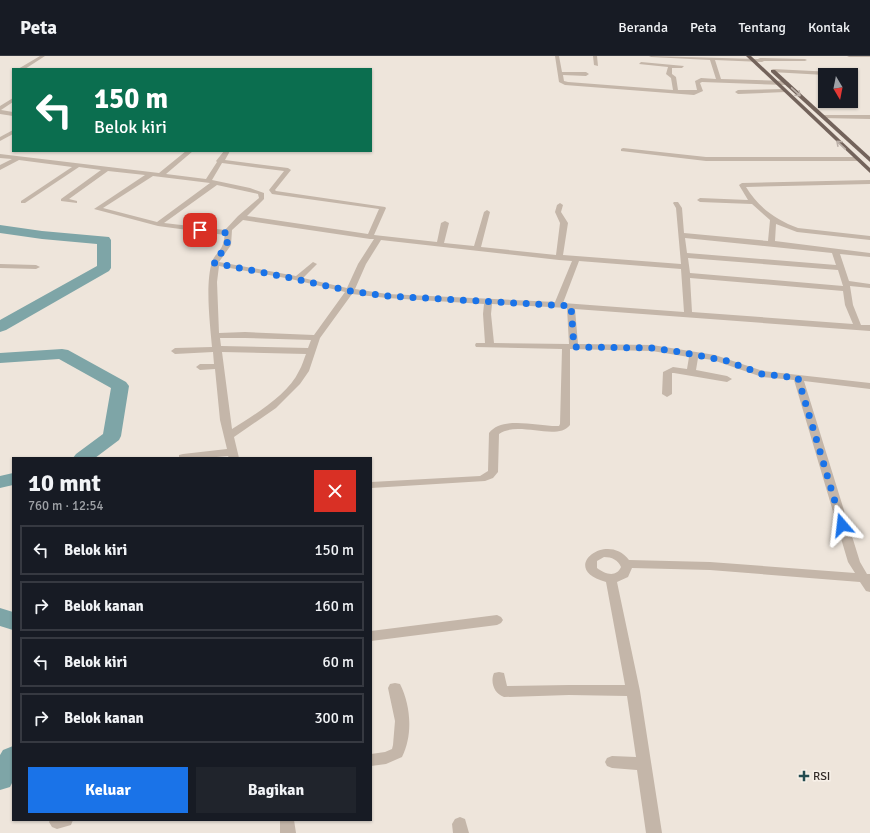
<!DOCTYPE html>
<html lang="id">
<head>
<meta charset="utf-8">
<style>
	:root { --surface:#171b24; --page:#20242c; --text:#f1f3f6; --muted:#9ea1a6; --line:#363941; --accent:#1a73e8 }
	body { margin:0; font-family:Signika,sans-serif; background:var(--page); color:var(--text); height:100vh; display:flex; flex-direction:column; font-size:15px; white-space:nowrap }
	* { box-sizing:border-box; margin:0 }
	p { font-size:13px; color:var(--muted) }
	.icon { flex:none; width:22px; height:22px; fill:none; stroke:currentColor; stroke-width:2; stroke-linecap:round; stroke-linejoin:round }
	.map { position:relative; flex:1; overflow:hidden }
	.details { position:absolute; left:12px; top:401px; width:360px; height:364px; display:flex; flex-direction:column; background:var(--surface); border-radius:0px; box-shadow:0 1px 3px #0004 }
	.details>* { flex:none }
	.top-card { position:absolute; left:12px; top:12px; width:360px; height:84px; border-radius:0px; box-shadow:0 1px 3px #0004; background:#0b6e4f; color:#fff; overflow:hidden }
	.needle { width:26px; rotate:170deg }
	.tools { position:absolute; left:818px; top:12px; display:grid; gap:8px }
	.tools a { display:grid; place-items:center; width:40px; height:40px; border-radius:0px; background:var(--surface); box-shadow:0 1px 3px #0004; font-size:20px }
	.pin { position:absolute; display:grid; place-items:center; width:34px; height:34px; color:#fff; margin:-17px; border-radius:8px; box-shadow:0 2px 6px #0006 }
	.me { position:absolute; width:44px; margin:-22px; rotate:343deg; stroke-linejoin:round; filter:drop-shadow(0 0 3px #0008) }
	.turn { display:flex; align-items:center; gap:14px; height:84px; padding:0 16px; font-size:18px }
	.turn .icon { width:52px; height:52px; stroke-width:2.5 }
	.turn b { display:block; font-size:28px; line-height:34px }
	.round { display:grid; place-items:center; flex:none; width:42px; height:42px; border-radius:0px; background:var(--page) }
	.overview { display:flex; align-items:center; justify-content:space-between; height:68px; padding:0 16px }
	h1 { font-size:24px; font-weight:700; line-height:30px }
	.button { display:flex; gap:8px; margin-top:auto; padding:8px 16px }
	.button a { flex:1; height:46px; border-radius:0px; background:var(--accent); color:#fff; font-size:16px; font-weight:700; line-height:46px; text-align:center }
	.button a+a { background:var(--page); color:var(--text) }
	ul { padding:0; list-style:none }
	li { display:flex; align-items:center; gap:12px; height:50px; margin:0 8px 6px; padding:0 8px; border:2px solid var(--line); border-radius:0px }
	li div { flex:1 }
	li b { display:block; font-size:15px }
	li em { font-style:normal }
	header { display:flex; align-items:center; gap:24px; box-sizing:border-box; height:56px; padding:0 20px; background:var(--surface); border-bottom:1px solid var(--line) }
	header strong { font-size:19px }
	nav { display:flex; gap:22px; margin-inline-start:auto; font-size:14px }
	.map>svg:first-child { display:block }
</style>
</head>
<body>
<header>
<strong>Peta</strong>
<nav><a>Beranda</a><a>Peta</a><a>Tentang</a><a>Kontak</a></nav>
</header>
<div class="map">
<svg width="870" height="777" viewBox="0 0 870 777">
	<rect width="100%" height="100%" fill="#eee5db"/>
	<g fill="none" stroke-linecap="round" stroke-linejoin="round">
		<g fill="#7ea5a7" fill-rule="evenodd">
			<polygon points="0,169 42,175 109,181 111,184 111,212 109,215 6,274 0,276 0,264 97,210 97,188 42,183 0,177"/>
			<polygon points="62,293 68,294 126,326 129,330 121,380 119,384 95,402 73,402 76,398 103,378 111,332 59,303 0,307 0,297"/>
			<polygon points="13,417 13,429 0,432 0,420"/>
			<polygon points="0,552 13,556 13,574 0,570"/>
			<polygon points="13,690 13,725 10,731 0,734 0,699 3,694"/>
		</g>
		<g fill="#c4b6a9" fill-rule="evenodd">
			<polygon points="40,0 45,0 25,13 18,13"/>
			<polygon points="555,0 559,0 562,16 586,16 589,18 586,20 563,19 564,25 568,26 673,34 671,22 666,18 668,11 639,8 641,6 684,10 682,12 672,12 672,18 676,21 678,34 697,34 695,25 701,22 716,23 710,4 651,1 649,0 758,3 760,2 805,3 807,4 805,5 764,5 762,6 715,4 721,23 786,25 789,27 786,29 702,26 700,27 703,35 694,39 565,29 559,26"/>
			<polygon points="593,0 597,0 598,10 594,9"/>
			<polygon points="847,0 870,0 870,1 849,1"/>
			<polygon points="773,13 833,16 836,18 825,19 771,16 771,14"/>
			<polygon points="784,33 787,35 786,36 738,38 735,36 738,34"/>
			<polygon points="13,42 13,46 1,54 13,56 13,60 0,58 0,50"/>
			<polygon points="823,59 870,59 870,63 821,62 821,60"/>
			<polygon points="13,74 13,78 0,85 0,81"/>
			<polygon points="623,92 706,101 857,101 860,103 857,105 706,105 621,95 621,93"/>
			<path d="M186,95H193L166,118L206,123L217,106L216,105L224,95H230L225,104L288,112L291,114L275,134L276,135L385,151L386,152L374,179L437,186L441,167L445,165L449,167L444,187L474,190L484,156L487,154L490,156L481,191L556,199L560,167L555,156L557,149L560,147L563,149L561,156L568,167L563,199L681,208L676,152L673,147L674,146H678L682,152L684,177L768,185L770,164L752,148L700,146L697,144L700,142L748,144L739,129L742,127L870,124V128L746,131C758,151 776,164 798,172L870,180V184L797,176L776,168L775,185L870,197V201L840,198L849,225L870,228V232L850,230L853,249L861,269H870V275L575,253L578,288L652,289L715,299L763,315L870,327V333L804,325L860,506L867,518H870V536L866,535L860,526L710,514L632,512L628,521L617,526L640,635L662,777H646L637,714L612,712L607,710L605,706L607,702L612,700L636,701L627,640L569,639L504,641C494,638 490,626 494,617L499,616L504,617L507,630L569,629H625L606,526C557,513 607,474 629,504L710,506L855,517L848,506L794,324L762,321L713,304L698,302L696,314L727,320L732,323L727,326L674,317H672V338L667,341L662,338L663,316L673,311L687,313L689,301L652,295L570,293V369C557,386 518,364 499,378L498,416L493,422L485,425L371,432V426L480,420L488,415L489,377C503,359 539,371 559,370L560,368L562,293L476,291L475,289L476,287H485L483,258L484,248L387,242L352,238L320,282L309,315L300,328L276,352L234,381L239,402H229L228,400L205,402H179V399L183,398L227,393L220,364L215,313L200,314L196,311L200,308H214L213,296L175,298L171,295L175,292L212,291C210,268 205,228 212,206C214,199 221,195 223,188C224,185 224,182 225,179L158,170L94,153L145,119L108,115L69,143L77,145V147L61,145V143L101,114L79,111L25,147H21V145L72,111L19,104L0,114V109L12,103L0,102V98L159,117ZM222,107L284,115L269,134L272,138L379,153L368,178L247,160L264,143V137L250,132L212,124ZM153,120L210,127L157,166L103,152ZM217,129L258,138L259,142L238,160L225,174L164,167ZM243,164L370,183H374L358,208L347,232L303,222L317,208L313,206L296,220L219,206L231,189L232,174ZM685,182L832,197L836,209L687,197ZM381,184L559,204L572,205L555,246L387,238L355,233L366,208ZM688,202L838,214L843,230L690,217ZM579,205L681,213L684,256L563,247ZM219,210L291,223L345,236L314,279L245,276L219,277L217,226ZM690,222L843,235L845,249L853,268L692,256ZM492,248L567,252L569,288L494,287L491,258ZM220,282H245L311,284L308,292L221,290ZM222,296L306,298C304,303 302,310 299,315C288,339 254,359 232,373ZM604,501C612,501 618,504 621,511C616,522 605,518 597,512V505Z"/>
			<polygon points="0,208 36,209 40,211 36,213 0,212"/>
			<polygon points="497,559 501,561 503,564 501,567 497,569 371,585 371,575"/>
			<path d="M395,627L400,628C411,650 413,679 402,701L386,708L371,710V698L385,696L392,693L393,689L395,665L388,632L390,628Z"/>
			<polygon points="460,761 465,763 469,777 453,777 452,768 455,763"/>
			<polygon points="50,764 73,764 71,769 57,773 52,771 49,766"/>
			<polygon points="280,764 294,764 296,777 280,777"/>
		</g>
		<g fill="#73635b" fill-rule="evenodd">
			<polygon points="746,0 751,0 870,112 870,117"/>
			<polygon points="771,14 775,14 870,101 870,106 771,16"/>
		</g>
	</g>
	<defs><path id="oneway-shaft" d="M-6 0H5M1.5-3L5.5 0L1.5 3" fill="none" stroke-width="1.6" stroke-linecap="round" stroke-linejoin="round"/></defs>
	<g stroke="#bbb0a8">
		<use href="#oneway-shaft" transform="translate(796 36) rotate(43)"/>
		<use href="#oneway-shaft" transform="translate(841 89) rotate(-137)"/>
	</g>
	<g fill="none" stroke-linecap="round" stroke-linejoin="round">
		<polyline stroke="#1a73e8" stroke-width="7" stroke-dasharray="0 12.6" points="200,174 228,177 227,189 214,207 291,222 350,235 387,240 571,250 574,291 652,292 680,296 727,305 762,318 798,322 842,469"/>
	</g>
	<path fill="#234b4f" stroke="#f6efe7" stroke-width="1.5" d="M802 714h4v4h4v4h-4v4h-4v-4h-4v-4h4z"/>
	<g text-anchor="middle" stroke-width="3.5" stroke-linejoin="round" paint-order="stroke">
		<g font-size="12" fill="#332b28" stroke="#f6efe7" text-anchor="start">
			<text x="813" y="724">RSI</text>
		</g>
	</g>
</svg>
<div class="tools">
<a><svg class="needle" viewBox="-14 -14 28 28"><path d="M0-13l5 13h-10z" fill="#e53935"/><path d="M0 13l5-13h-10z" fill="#9ea1a6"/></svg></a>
</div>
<div class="pin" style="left:200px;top:174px;background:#d93025"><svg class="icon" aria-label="arrive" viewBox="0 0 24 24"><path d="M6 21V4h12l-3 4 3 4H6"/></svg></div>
<svg class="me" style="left:842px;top:469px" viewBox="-20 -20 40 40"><path d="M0-17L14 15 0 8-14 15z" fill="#1a73e8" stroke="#fff" stroke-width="4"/></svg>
<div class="top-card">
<div class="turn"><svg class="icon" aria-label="left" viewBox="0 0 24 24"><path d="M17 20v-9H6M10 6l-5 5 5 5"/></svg><div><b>150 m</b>Belok kiri</div></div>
</div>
<section class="details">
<div class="overview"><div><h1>10 mnt</h1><p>760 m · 12:54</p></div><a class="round" style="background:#d93025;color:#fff"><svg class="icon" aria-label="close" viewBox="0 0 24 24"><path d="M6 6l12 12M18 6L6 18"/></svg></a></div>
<ul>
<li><svg class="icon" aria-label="left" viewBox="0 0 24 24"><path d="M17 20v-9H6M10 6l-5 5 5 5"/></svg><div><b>Belok kiri</b></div><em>150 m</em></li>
<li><svg class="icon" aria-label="right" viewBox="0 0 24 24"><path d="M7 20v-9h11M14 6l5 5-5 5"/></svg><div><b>Belok kanan</b></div><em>160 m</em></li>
<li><svg class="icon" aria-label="left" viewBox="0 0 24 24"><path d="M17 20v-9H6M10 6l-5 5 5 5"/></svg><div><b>Belok kiri</b></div><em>60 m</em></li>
<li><svg class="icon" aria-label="right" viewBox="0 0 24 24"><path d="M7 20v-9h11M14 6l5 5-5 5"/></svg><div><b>Belok kanan</b></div><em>300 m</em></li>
</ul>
<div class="button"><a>Keluar</a><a>Bagikan</a></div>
</section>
</div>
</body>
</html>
